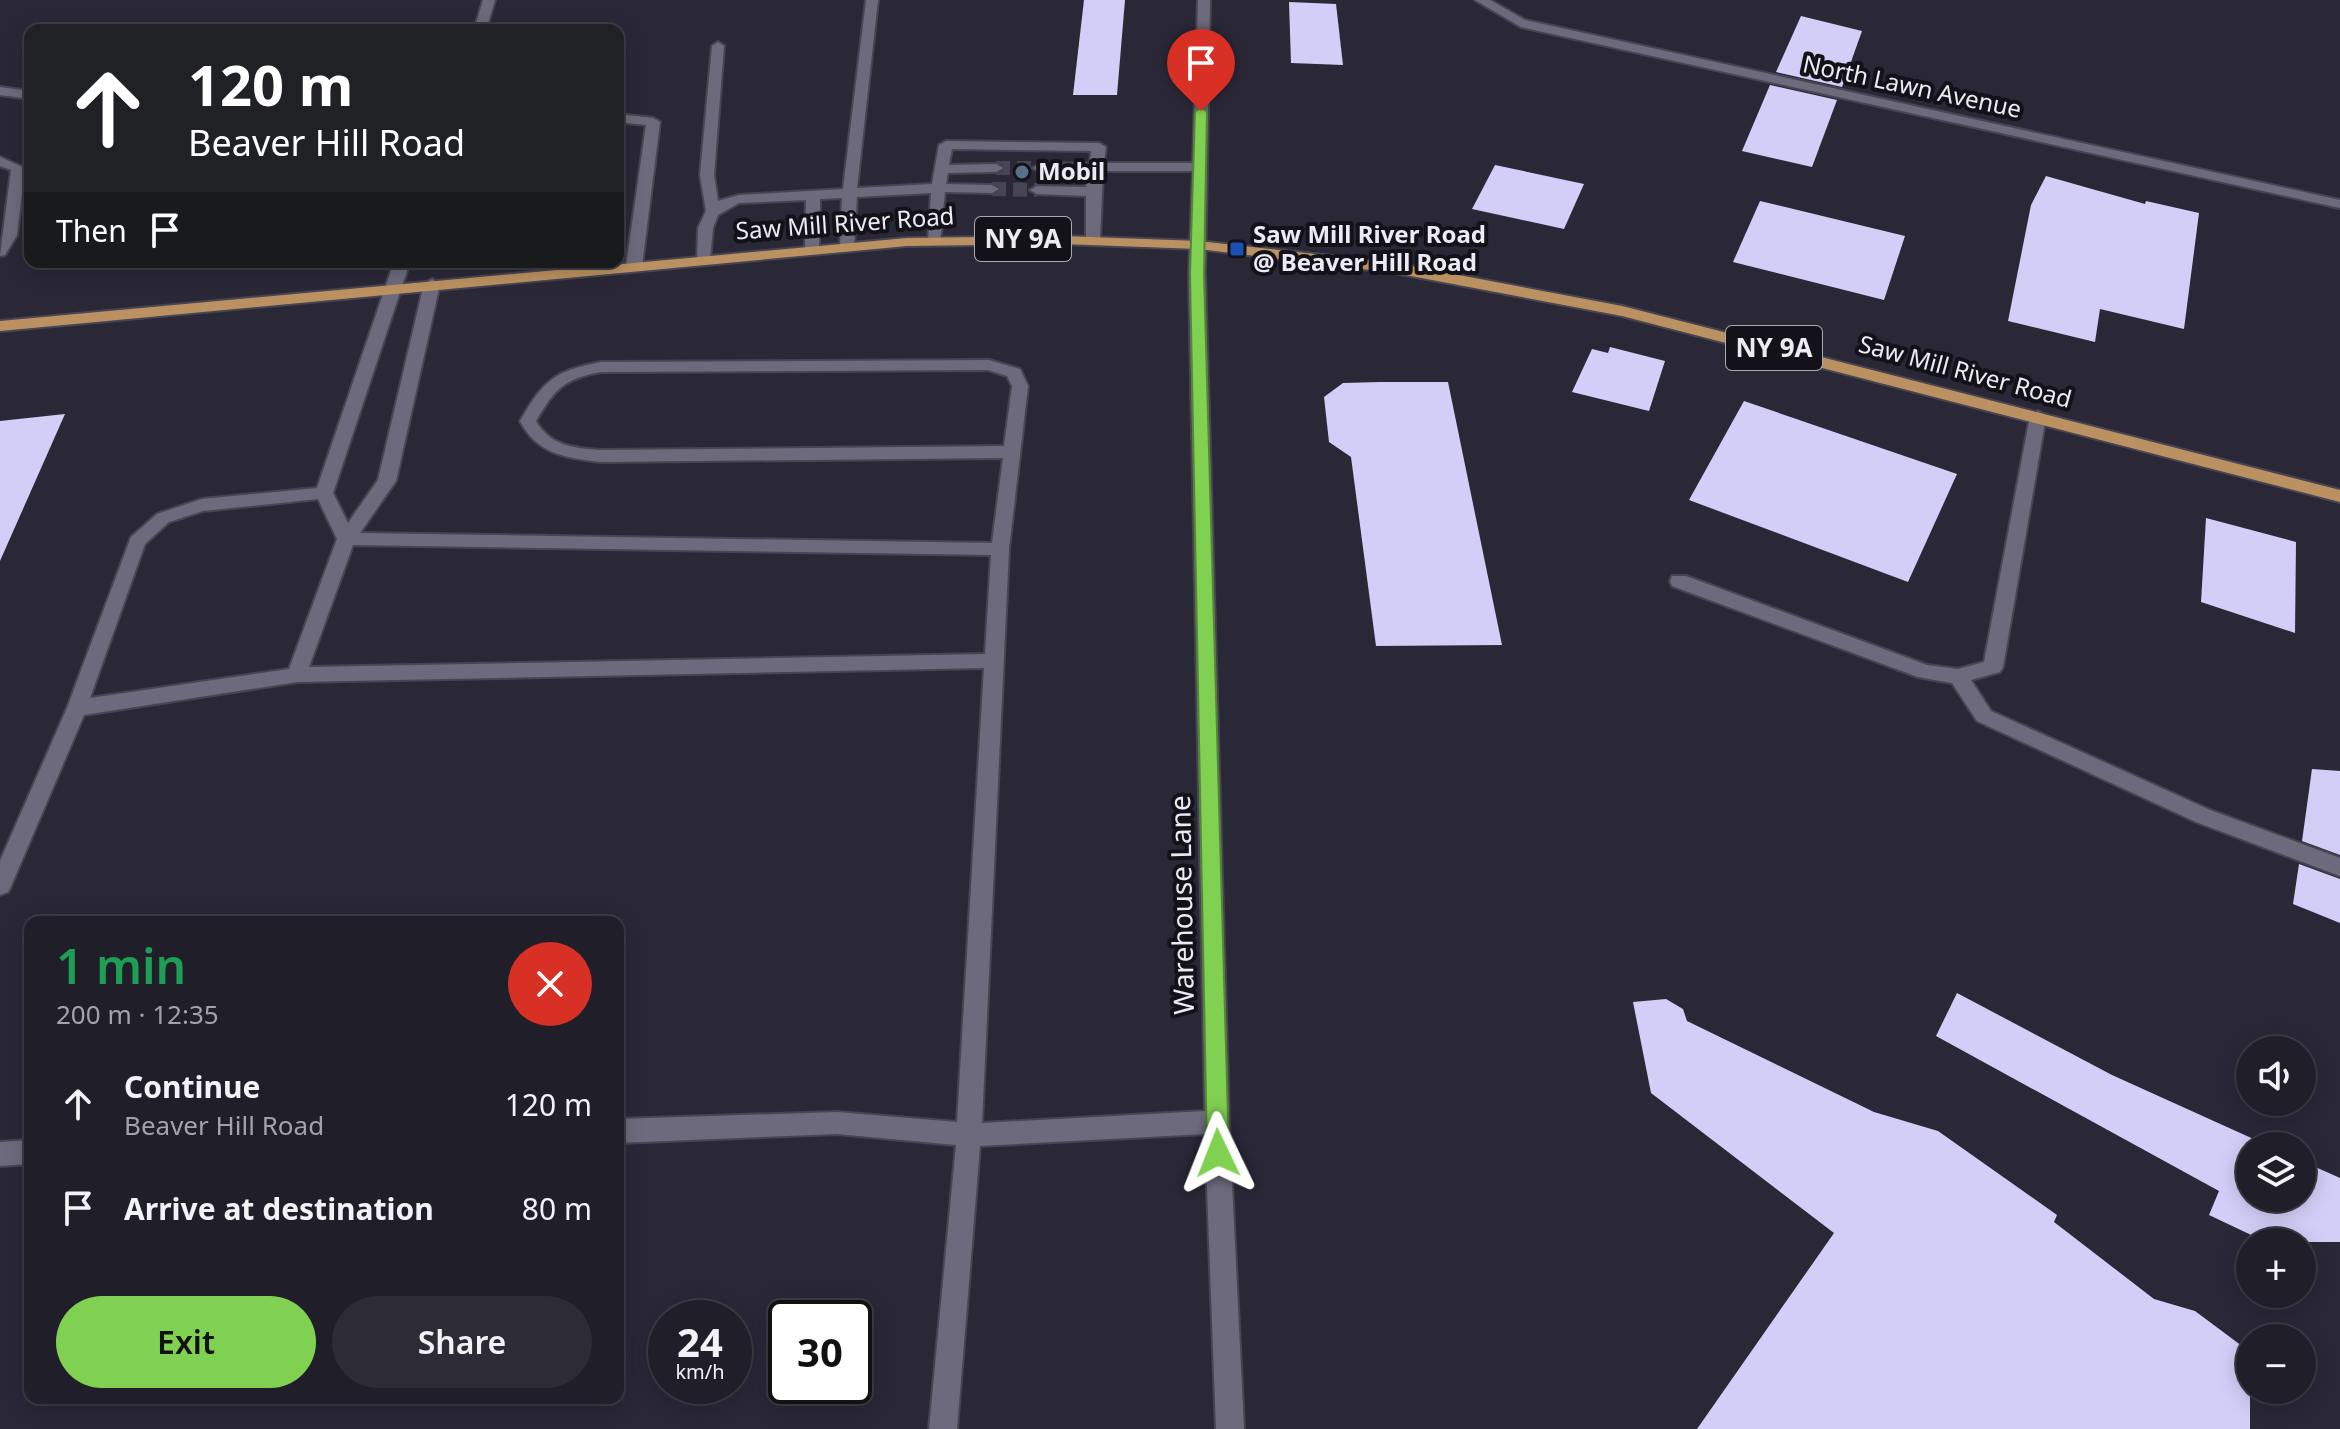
<!DOCTYPE html>
<html lang="en">
<head>
<meta charset="utf-8">
<style>
	:root { --surface:#201e29; --page:#2d2b35; --text:#f1f3f6; --muted:#a2a2a8; --line:#3d3c46; --accent:#80d051 }
	body { margin:0; font-family:"Noto Sans",sans-serif; background:var(--page); color:var(--text); height:100vh; display:flex; flex-direction:column; font-size:30px; white-space:nowrap }
	* { box-sizing:border-box; margin:0 }
	p { font-size:26px; color:var(--muted) }
	.icon { flex:none; width:44px; height:44px; fill:none; stroke:currentColor; stroke-width:2; stroke-linecap:round; stroke-linejoin:round }
	.map { position:relative; flex:1; overflow:hidden }
	.drawer { position:absolute; left:24px; top:916px; width:600px; height:488px; display:flex; flex-direction:column; background:var(--surface); border-radius:16px; box-shadow:0 4px 20px #0003,0 0 0 2px var(--line) }
	.drawer>* { flex:none }
	.top-card { position:absolute; left:24px; top:24px; width:600px; height:244px; border-radius:16px; box-shadow:0 4px 20px #0003,0 0 0 2px var(--line); background:#202124; color:#fff; overflow:hidden }
	.tools { position:absolute; left:2236px; top:1036px; display:grid; gap:16px }
	.tools a { display:grid; place-items:center; width:80px; height:80px; border-radius:50%; background:var(--surface); box-shadow:0 4px 20px #0003,0 0 0 2px var(--line); font-size:40px }
	.speed { position:absolute; left:648px; top:1300px; display:flex; gap:16px; font-size:40px; font-weight:700; text-align:center }
	.speed>* { display:grid; place-content:center; width:104px; height:104px; border-radius:50%; background:var(--surface); box-shadow:0 4px 20px #0003,0 0 0 2px var(--line); line-height:1 }
	.speed small { font-size:20px; font-weight:400 }
	.speed .limit { border:4px solid #111; border-radius:12px; background:#fff; color:#111 }
	.pin { position:absolute; display:grid; place-items:center; width:68px; height:68px; color:#fff; margin:-82px -34px; border-radius:50% 50% 50% 0; rotate:-45deg; box-shadow:0 0 8px #0007 }
	.pin .icon { rotate:45deg }
	.me { position:absolute; width:88px; margin:-44px; rotate:358deg; stroke-linejoin:round; filter:drop-shadow(0 0 6px #0008) }
	.turn { display:flex; align-items:center; gap:28px; height:168px; padding:0 32px; font-size:36px }
	.turn .icon { width:104px; height:104px; stroke-width:2.5 }
	.turn b { display:block; font-size:56px; line-height:68px }
	.then { display:flex; align-items:center; height:76px; padding:0 32px; background:#0003; gap:16px; font-size:30px }
	.round { display:grid; place-items:center; flex:none; width:84px; height:84px; border-radius:42px; background:var(--page) }
	.overview { display:flex; align-items:center; justify-content:space-between; height:136px; padding:0 32px }
	h1 { font-size:48px; font-weight:600; line-height:60px; color:#1e9e55 }
	.action { display:flex; gap:16px; margin-top:auto; padding:16px 32px }
	.action a { flex:1; height:92px; border-radius:48px; background:var(--accent); color:#111; font-size:32px; font-weight:600; line-height:92px; text-align:center }
	.action a+a { background:var(--page); color:var(--text) }
	ul { padding:0; list-style:none }
	li { display:flex; align-items:center; gap:24px; height:104px; padding:0 32px }
	li div { flex:1 }
	li b { display:block; font-size:30px }
	li em { font-style:normal }
	.map>svg:first-child { display:block }
</style>
</head>
<body>
<div class="map">
<svg width="2340" height="1429" viewBox="0 0 2340 1429">
	<rect width="100%" height="100%" fill="#2a2837"/>
	<g fill="#d3cef7">
		<polygon points="1084,0 1125,0 1117,95 1073,95"/>
		<polygon points="1289,2 1336,4 1343,65 1291,63"/>
		<polygon points="1801,16 1862,31 1842,87 1776,72"/>
		<polygon points="1770,85 1837,100 1812,167 1742,151"/>
		<polygon points="1495,165 1584,184 1564,229 1472,209"/>
		<polygon points="2046,176 2145,204 2146,201 2199,213 2184,329 2100,309 2095,342 2008,321 2031,205"/>
		<polygon points="1760,201 1905,236 1884,300 1733,262"/>
		<polygon points="1610,347 1665,361 1649,411 1572,392 1592,349 1608,353"/>
		<polygon points="1380,382 1448,382 1502,645 1376,646 1351,457 1329,442 1324,397 1343,383"/>
		<polygon points="1744,401 1957,474 1908,582 1689,500"/>
		<polygon points="65,414 0,561 0,421"/>
		<polygon points="2206,518 2296,542 2295,633 2201,602"/>
		<polygon points="2312,769 2340,771 2340,855 2302,841"/>
		<polygon points="2299,864 2340,879 2340,923 2293,904"/>
		<polygon points="1957,993 2112,1075 2269,1146 2250,1146 2250,1198 2302,1198 2302,1161 2340,1178 2340,1242 2266,1242 2209,1215 2219,1191 1936,1036"/>
		<polygon points="1666,999 1683,1009 1687,1021 1874,1112 1938,1131 2057,1215 2054,1222 2154,1299 2195,1311 2250,1352 2250,1429 1697,1429 1834,1233 1651,1093 1633,1002"/>
	</g>
	<g fill="none" stroke-linecap="round" stroke-linejoin="round">
		<g stroke="#474554" stroke-width="14" stroke-dasharray="14 7" stroke-linecap="butt">
			<polyline points="996,168 1040,168"/>
			<polyline points="992,189 1037,190"/>
		</g>
		<g stroke="#474552" stroke-width="4">
			<g id="minor">
				<polygon points="483,0 495,0 486,30 474,30"/>
				<path d="M866,0H878L857,188L932,184L939,145L946,141L1099,143L1106,147L1104,163H1193L1198,0H1210L1205,274L1229,1122L1244,1429H1216L1205,1134L980,1146L957,1429H929L956,1145L837,1134L618,1143V1119L837,1112L957,1122L984,668L297,682L84,715L11,886L8,892L0,895V861L67,708L131,537L157,514L202,499L317,488L394,262H410L333,493L348,523L378,480L424,284L432,279L440,284L396,481L360,533L992,543L1003,458L600,462C566,458 537,454 520,421C544,380 554,371 601,362L989,360L1020,369L1028,386L1009,549L982,1123L1205,1111L1189,274L1193,171H1103L1100,240L1093,244L1086,240V196L1037,194L1030,190L1037,186L1086,187L1088,171L1040,172L1033,168L1040,164L1090,163L1091,151L952,149L949,165L996,164L1003,168L996,172L948,173L946,184L992,185L999,189L992,193L945,192L940,244L935,245L928,241L931,193L857,197L854,246L847,250L840,246L842,198L820,199L819,249L812,253L805,249L806,200L739,203L718,215L713,228L710,259L707,262H697L698,228L706,211L700,175L712,46L718,42L724,46L714,175L718,201L739,195L843,189ZM988,370L1007,376L1012,386L1004,446L600,450C574,448 550,446 536,421C555,389 563,379 601,372ZM318,499L337,539L289,669L90,698L145,544L169,522L203,511ZM353,545L991,555L985,654L309,667Z"/>
				<polygon points="1475,0 1490,0 1525,20 2340,200 2340,208 1521,27"/>
				<polygon points="0,87 30,91 30,99 0,95"/>
				<polygon points="618,114 653,118 660,122 642,266 634,271 626,266 646,125 618,122"/>
				<polygon points="0,157 25,168 17,235 5,255 0,256 11,170 0,166"/>
				<polygon points="2038,411 2046,416 2003,667 2000,672 1971,680 1991,711 2210,810 2340,858 2340,876 2196,822 1977,721 1952,683 1918,677 1672,586 1670,581 1672,576 1686,576 1927,665 1958,669 1984,662 2030,416"/>
				<polygon points="30,1140 30,1164 0,1166 0,1142"/>
			</g>
		</g>
		<g stroke="#474552" stroke-width="4">
			<polygon id="major" points="1063,236 1199,241 1395,263 1622,306 2340,490 2340,502 1622,316 1395,273 1199,249 1063,244 907,246 0,331 0,321 907,238"/>
		</g>
		<use href="#minor" fill="#6c6a7c" fill-rule="evenodd"/>
		<use href="#major" fill="#bb9161" fill-rule="evenodd"/>
	</g>
	<polygon fill="#80d051" stroke="#538735" stroke-width="2" points="1201,108 1207,111 1204,274 1229,1153 1226,1160 1218,1164 1210,1160 1207,1153 1190,274 1195,111"/>
	<circle fill="#5c6f8a" stroke="#131219" stroke-width="3" cx="1022" cy="172" r="8"/>
	<rect fill="#1a4fb4" stroke="#131219" stroke-width="3" x="1229" y="241" width="16" height="16" rx="4"/>
	<g text-anchor="middle" stroke-width="8" stroke-linejoin="round" paint-order="stroke">
		<g font-size="24" fill="#ecebf5" stroke="#131219">
			<text transform="translate(1912 87) rotate(12)" y="8">North Lawn Avenue</text>
			<text transform="translate(845 224) rotate(-4)" y="8">Saw Mill River Road</text>
			<text transform="translate(1965 372) rotate(15)" y="8">Saw Mill River Road</text>
		</g>
		<g font-size="24" font-weight="bold" fill="#ecebf5" stroke="#131219" text-anchor="start">
			<text x="1038" y="180">Mobil</text>
			<text x="1253" y="243">Saw Mill River Road<tspan x="1253" dy="28">@ Beaver Hill Road</tspan></text>
		</g>
		<g fill="#131219" stroke="#abaab3" stroke-width="2">
			<rect x="975" y="217" width="96" height="44" rx="6"/>
			<rect x="1726" y="326" width="96" height="44" rx="6"/>
		</g>
		<g font-size="26" font-weight="bold" fill="#ecebf5">
			<text x="1023" y="248">NY 9A</text>
			<text x="1774" y="357">NY 9A</text>
		</g>
		<g font-size="28" fill="#ecebf5" stroke="#131219">
			<text transform="translate(1182 905) rotate(-91)" y="10">Warehouse Lane</text>
		</g>
	</g>
</svg>
<div class="tools">
<a><svg class="icon" aria-label="sound" viewBox="0 0 24 24"><path d="M4 9h4l5-4v14l-5-4H4zM17 9q2 3 0 6"/></svg></a>
<a><svg class="icon" aria-label="layers" viewBox="0 0 24 24"><path d="M12 4l9 5-9 5-9-5zM3 14l9 5 9-5"/></svg></a>
<a>+</a>
<a>−</a>
</div>
<div class="speed"><div>24<small>km/h</small></div><div class="limit">30</div></div>
<div class="pin" style="left:1201px;top:111px;background:#d93025"><svg class="icon" aria-label="arrive" viewBox="0 0 24 24"><path d="M6 21V4h12l-3 4 3 4H6"/></svg></div>
<svg class="me" style="left:1218px;top:1153px" viewBox="-20 -20 40 40"><path d="M0-17L14 15 0 8-14 15z" fill="#80d051" stroke="#fff" stroke-width="4"/></svg>
<div class="top-card">
<div class="turn"><svg class="icon" aria-label="ahead" viewBox="0 0 24 24"><path d="M12 20V5M6 11l6-6 6 6"/></svg><div><b>120 m</b>Beaver Hill Road</div></div>
<div class="then">Then<svg class="icon" aria-label="arrive" viewBox="0 0 24 24"><path d="M6 21V4h12l-3 4 3 4H6"/></svg></div>
</div>
<section class="drawer">
<div class="overview"><div><h1>1 min</h1><p>200 m · 12:35</p></div><a class="round" style="background:#d93025;color:#fff"><svg class="icon" aria-label="close" viewBox="0 0 24 24"><path d="M6 6l12 12M18 6L6 18"/></svg></a></div>
<ul>
<li><svg class="icon" aria-label="ahead" viewBox="0 0 24 24"><path d="M12 20V5M6 11l6-6 6 6"/></svg><div><b>Continue</b><p>Beaver Hill Road</p></div><em>120 m</em></li>
<li><svg class="icon" aria-label="arrive" viewBox="0 0 24 24"><path d="M6 21V4h12l-3 4 3 4H6"/></svg><div><b>Arrive at destination</b></div><em>80 m</em></li>
</ul>
<div class="action"><a>Exit</a><a>Share</a></div>
</section>
</div>
</body>
</html>
